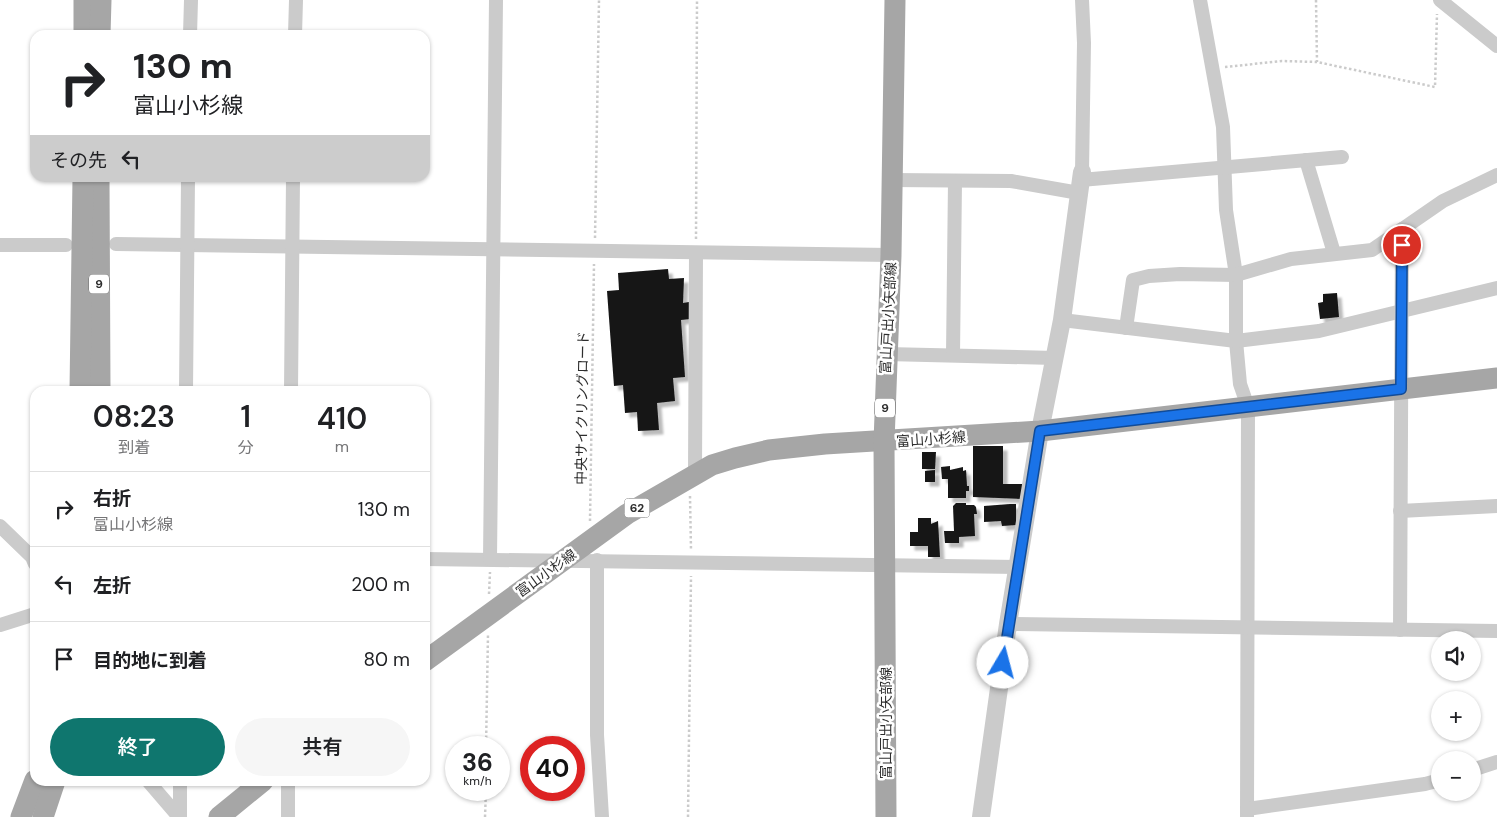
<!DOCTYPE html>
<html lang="ja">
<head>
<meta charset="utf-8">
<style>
	:root { --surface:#fff; --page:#f6f6f6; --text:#202124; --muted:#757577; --line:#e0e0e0; --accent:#0f766e }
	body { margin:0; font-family:"DM Sans","Noto Sans JP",sans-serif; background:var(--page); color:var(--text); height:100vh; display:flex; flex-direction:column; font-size:19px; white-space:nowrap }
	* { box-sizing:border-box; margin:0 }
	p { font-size:16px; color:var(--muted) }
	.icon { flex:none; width:28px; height:28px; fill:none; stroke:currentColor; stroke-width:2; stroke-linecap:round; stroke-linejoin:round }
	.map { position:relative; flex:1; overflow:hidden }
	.panel { position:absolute; left:30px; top:386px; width:400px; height:400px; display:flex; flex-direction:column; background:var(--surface); border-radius:15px; box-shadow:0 1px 4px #0004 }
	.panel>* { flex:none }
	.guide { position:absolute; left:30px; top:30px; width:400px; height:152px; border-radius:15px; box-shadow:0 1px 4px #0004; background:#fff; color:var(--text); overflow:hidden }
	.controls { position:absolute; left:1431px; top:631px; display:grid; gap:10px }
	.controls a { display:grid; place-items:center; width:50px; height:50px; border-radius:50%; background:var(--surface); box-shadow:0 1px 4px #0004; font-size:25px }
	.speed { position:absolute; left:445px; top:736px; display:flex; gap:10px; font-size:25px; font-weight:700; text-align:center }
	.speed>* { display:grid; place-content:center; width:65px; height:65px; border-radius:50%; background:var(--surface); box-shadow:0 1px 4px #0004; line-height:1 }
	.speed small { font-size:12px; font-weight:400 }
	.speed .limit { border:8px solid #d22; background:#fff; color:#111 }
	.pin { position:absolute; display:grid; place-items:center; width:42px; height:42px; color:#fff; margin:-21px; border:2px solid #fff; border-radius:50%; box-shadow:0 1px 5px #0007 }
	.me { position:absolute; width:55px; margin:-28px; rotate:8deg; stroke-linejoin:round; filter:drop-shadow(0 0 4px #0008) }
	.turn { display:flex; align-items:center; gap:18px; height:105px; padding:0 20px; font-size:22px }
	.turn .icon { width:65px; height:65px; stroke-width:2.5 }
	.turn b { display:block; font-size:35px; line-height:42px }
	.then { display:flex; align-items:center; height:48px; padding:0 20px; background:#0003; gap:10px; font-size:19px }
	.eta { display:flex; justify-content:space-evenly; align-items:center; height:85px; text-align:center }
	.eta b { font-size:30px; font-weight:600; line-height:35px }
	.button { display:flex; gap:10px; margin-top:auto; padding:10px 20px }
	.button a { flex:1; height:58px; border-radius:30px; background:var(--accent); color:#fff; font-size:20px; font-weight:600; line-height:58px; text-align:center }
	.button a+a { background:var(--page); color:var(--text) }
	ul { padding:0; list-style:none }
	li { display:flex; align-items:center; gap:15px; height:75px; padding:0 20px; border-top:1px solid var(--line) }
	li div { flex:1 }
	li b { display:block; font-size:19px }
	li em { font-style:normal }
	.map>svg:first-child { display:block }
</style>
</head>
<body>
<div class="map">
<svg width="1497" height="817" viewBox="0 0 1497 817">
	<defs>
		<filter id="shadow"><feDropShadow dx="4.5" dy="4.5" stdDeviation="1" flood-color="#0004"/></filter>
	</defs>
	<rect width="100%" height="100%" fill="#fff"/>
	<g fill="#151515" filter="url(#shadow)">
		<polygon points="668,269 669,279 684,278 683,303 689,302 690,319 681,320 685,377 673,378 675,401 657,403 659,430 638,431 637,412 625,413 623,385 614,386 607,291 619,290 618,273"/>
		<polygon points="1337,293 1339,317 1320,319 1318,303 1323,302 1323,294"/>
		<polygon points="973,446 1003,446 1003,484 1022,484 1022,499 973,497"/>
		<polygon points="922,452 936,452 935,469 922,469"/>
		<polygon points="950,466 950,470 963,467 963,471 966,470 967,486 969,486 969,491 966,491 966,498 948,498 948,479 942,479 941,467"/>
		<polygon points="935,470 935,482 925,482 925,471"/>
		<polygon points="956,503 966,503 966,505 974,505 976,507 977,514 974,514 975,536 959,537 959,543 945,543 944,531 954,531 953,506"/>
		<polygon points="1010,504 1016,504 1016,525 1002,526 1001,521 984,522 984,506"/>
		<polygon points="918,518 931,518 931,524 938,521 940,557 928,557 928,546 910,546 910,532 918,532"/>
	</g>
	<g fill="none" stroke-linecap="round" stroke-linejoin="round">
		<g stroke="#cbcbcb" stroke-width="2.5" stroke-dasharray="2.5 2.5" stroke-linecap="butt">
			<polyline points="1316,0 1317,62"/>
			<polyline points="1225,67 1282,61 1317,62 1435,87 1437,14"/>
			<polyline points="595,238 599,0"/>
			<polyline points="696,239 697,0"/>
			<polyline points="690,496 691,550"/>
			<polyline points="590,521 594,264"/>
			<polyline points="489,594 490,572"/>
			<polyline points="486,748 488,634"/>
			<polyline points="485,817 486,790"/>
			<polyline points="688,817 691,576"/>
		</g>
		<g stroke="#cbcbcb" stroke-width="14">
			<polyline points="1200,0 1223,127 1226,210 1236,275 1236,341 1240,384 1248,407 1247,817"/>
			<polyline points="1440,0 1497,46"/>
			<polyline points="190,35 191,0"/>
			<polyline points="295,35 296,0"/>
			<polyline points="1306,160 1334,253"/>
			<polyline points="1082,172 1084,43 1082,0"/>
			<polyline points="892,180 1011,181 1079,193"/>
			<polyline points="1081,180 1342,157"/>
			<polyline points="116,244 891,255"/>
			<polyline points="0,245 66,245"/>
			<polyline points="1062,320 1236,341 1319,331 1497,288"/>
			<polyline points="1126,328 1133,280 1149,276 1180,274 1236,275 1291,259 1372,250 1443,201 1497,175"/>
			<polyline points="886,354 1055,358"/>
			<polyline points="953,355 955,181"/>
			<polyline points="186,391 188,178"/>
			<polyline points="291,391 293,178"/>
			<polyline points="695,474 696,253"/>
			<polyline points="1400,511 1497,506"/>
			<polyline points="0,526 32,557 35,564"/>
			<polyline points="425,559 1019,567"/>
			<polyline points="490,559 496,0"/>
			<polyline points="597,560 597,735 602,817"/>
			<polyline points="1008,624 1497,631"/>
			<polyline points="0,625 35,614"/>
			<polyline points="1400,630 1402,229"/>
			<polyline points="1472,770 1497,762"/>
			<polyline points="148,781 179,817"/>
			<polyline points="1247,809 1425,784 1440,780"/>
			<polyline points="180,817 180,781"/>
			<polyline points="288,817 288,781"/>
		</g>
		<polyline stroke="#cbcbcb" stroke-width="18" points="981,817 1008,624 1040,431 1062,320 1082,172"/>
		<g stroke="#a6a6a6" stroke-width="21">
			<polyline points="84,35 84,0"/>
			<polyline points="100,35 101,0"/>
			<polyline points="99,178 100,391"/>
			<polyline points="80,391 83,178"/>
			<polyline points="425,661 627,514 712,465 735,458 769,450 825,444 1040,431 1497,378"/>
			<polyline points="21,817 35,780"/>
			<polyline points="43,817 55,781"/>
			<polyline points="219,817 263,781"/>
			<polyline points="886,817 884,442 891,255 895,0"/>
		</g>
	</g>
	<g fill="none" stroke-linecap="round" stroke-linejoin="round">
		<g stroke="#114b97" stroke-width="12">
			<polyline id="route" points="1003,663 1040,431 1401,389 1402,245"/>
		</g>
		<use href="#route" stroke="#1a73e8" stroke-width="9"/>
	</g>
	<g text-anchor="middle" stroke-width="5" stroke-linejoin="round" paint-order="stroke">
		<g fill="#fff" stroke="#6d6d6d" stroke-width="1">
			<rect x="89" y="274.5" width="20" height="19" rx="4"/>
			<rect x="875" y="398.5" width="20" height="19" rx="4"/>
			<rect x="624.5" y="498.5" width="25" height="19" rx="4"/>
		</g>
		<g font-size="12" font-weight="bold" fill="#2e2e2e">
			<text x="99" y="288">9</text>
			<text x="885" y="412">9</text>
			<text x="637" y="512">62</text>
		</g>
		<g font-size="14" fill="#2e2e2e" stroke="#fff">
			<text transform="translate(888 318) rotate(-87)" y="5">富山戸出小矢部線</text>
			<text transform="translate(582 408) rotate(-89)" y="5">中央サイクリングロード</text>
			<text transform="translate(931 439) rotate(-4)" y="5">富山小杉線</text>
			<text transform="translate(546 573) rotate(-36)" y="5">富山小杉線</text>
			<text transform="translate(886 723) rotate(-90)" y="5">富山戸出小矢部線</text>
		</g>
	</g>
</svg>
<div class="controls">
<a><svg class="icon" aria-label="sound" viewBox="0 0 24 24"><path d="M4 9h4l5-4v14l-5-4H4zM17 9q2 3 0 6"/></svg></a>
<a>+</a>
<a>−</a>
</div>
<div class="speed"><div>36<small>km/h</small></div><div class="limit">40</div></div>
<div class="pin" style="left:1402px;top:245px;background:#d93025"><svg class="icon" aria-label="arrive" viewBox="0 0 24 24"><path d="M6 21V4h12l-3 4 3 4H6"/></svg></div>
<svg class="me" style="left:1003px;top:663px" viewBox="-20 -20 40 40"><circle r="19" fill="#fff"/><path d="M0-13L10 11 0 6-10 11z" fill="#1a73e8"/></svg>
<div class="guide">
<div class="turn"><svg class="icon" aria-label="right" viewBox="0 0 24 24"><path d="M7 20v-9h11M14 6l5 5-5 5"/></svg><div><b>130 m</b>富山小杉線</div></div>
<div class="then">その先<svg class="icon" aria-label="left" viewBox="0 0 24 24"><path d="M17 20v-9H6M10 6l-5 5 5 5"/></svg></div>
</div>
<section class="panel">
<div class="eta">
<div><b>08:23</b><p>到着</p></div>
<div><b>1</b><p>分</p></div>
<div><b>410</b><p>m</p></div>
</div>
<ul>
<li><svg class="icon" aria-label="right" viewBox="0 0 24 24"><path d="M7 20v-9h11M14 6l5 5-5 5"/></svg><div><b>右折</b><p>富山小杉線</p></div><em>130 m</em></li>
<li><svg class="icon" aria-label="left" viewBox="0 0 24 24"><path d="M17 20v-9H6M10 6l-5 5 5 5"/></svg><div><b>左折</b></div><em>200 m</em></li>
<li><svg class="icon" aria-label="arrive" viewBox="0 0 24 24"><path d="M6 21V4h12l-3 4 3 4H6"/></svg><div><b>目的地に到着</b></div><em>80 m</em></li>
</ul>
<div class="button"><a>終了</a><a>共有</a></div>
</section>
</div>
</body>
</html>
